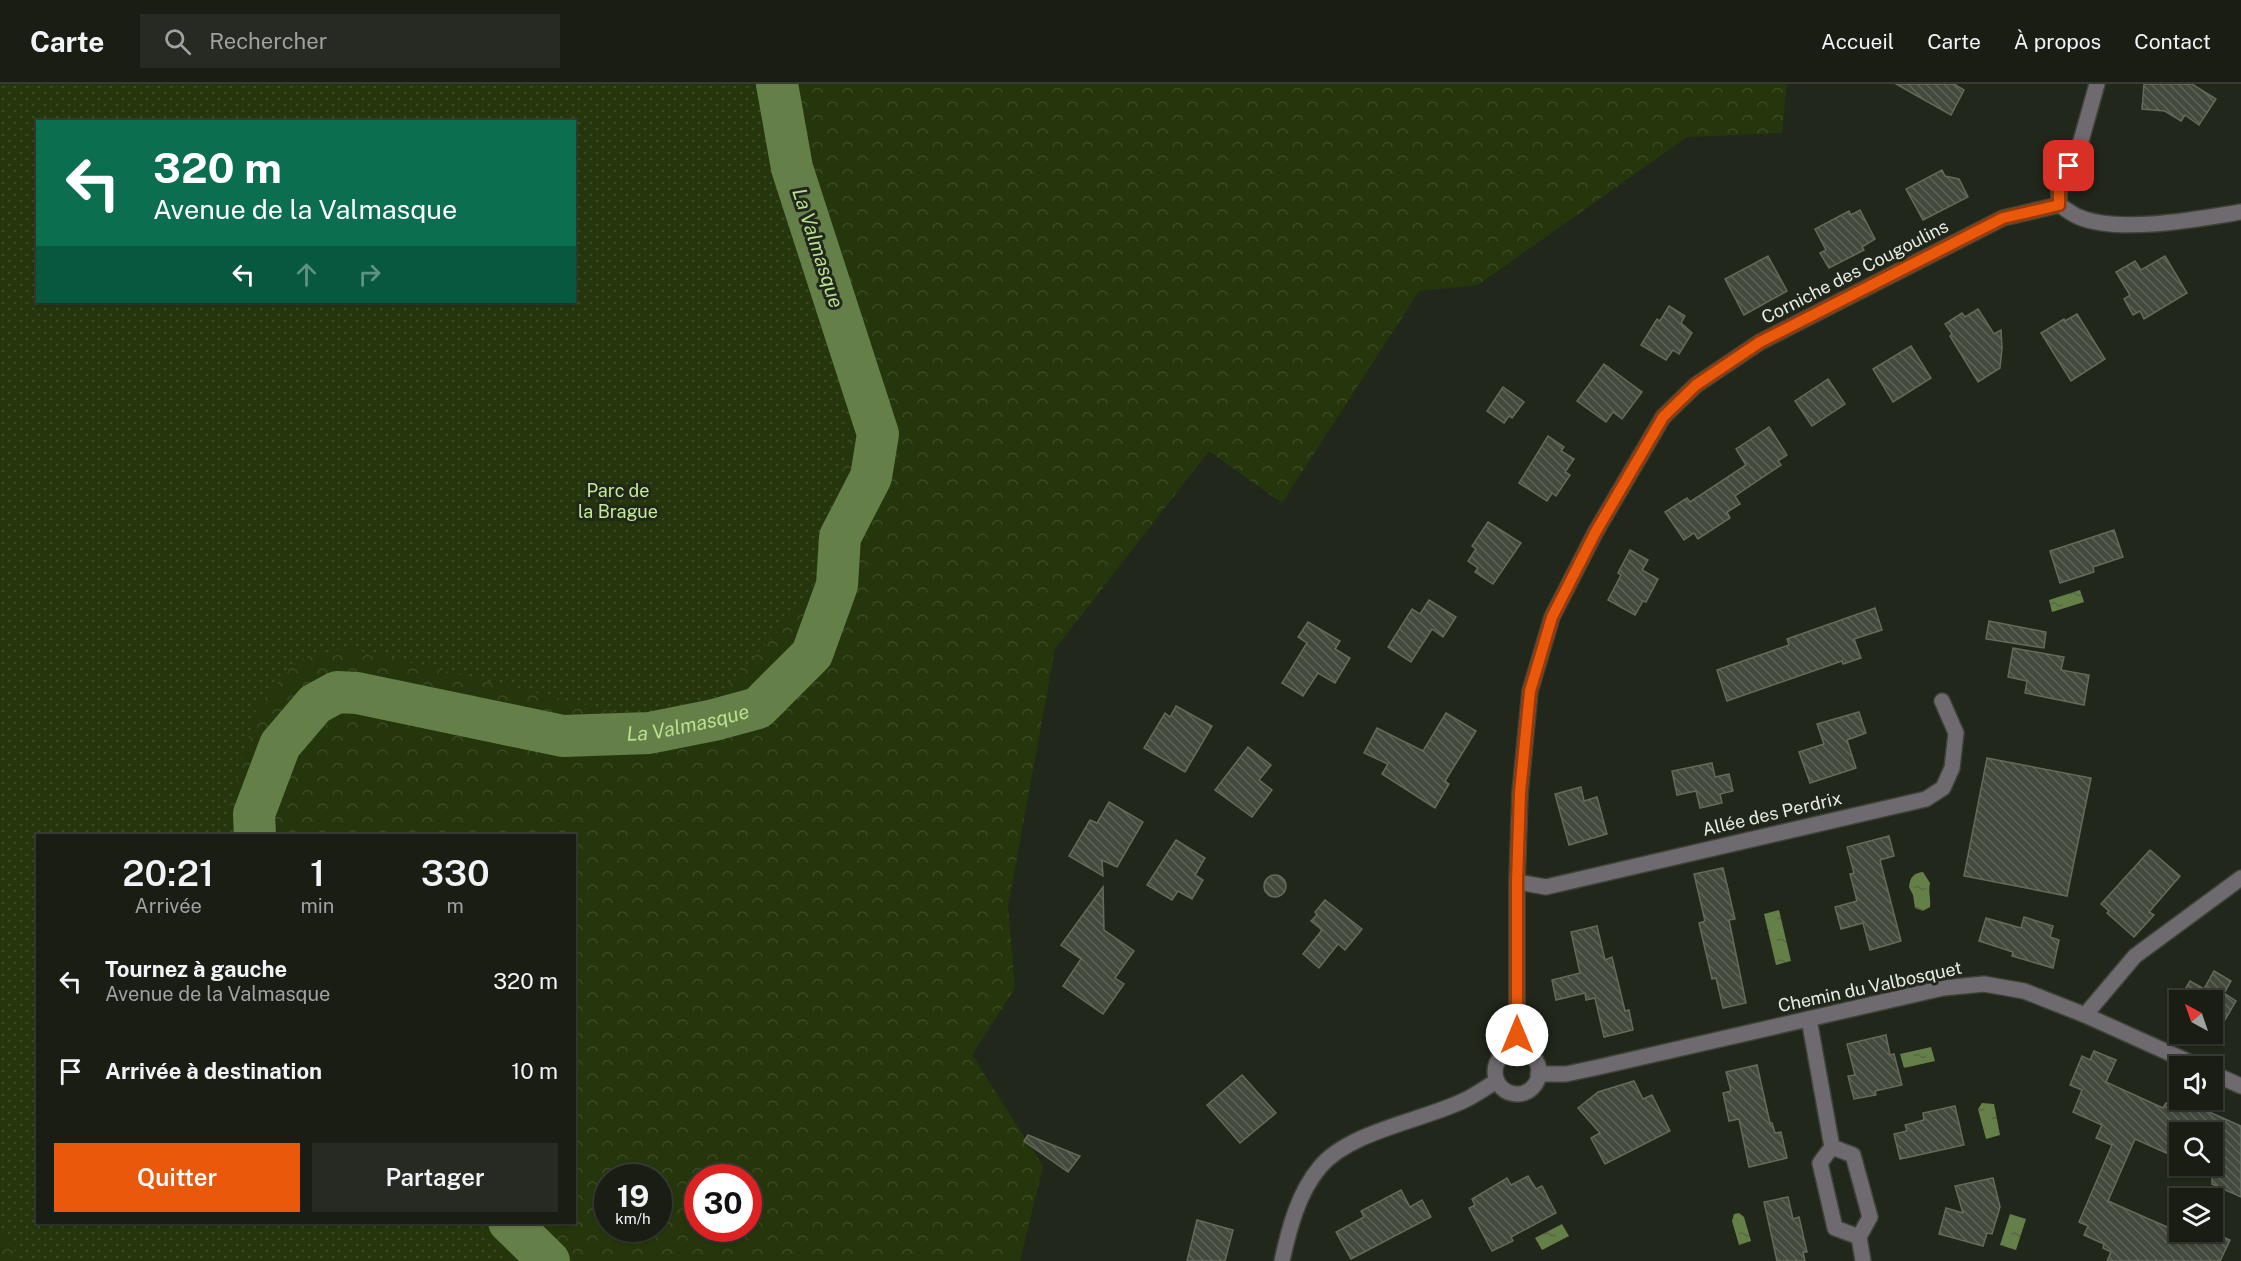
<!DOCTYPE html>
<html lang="fr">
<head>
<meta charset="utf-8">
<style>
	:root { --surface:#191d14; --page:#262a22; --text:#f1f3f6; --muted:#9fa2a0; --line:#373b34; --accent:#ea580c }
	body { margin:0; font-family:"Public Sans",sans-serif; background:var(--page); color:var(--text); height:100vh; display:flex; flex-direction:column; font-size:22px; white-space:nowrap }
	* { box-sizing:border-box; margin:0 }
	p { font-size:20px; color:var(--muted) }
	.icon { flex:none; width:33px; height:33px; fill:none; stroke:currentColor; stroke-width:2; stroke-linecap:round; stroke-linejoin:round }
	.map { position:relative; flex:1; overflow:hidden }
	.panel { position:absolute; left:36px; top:750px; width:540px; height:390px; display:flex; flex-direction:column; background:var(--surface); border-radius:0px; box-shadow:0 2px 4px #0004,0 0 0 2px var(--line) }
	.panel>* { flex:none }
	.guide { position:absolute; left:36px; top:36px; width:540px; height:183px; border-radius:0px; box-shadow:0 2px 4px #0004,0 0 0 2px var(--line); background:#0b6e4f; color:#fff; overflow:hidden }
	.needle { width:39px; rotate:320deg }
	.fabs { position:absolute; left:2169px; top:906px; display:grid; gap:12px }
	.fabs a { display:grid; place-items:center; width:54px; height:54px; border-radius:0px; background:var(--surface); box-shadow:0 2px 4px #0004,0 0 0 2px var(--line); font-size:30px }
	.speed { position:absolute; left:594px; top:1080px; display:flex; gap:12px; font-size:30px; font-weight:700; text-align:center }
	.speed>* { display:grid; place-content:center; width:78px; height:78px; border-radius:50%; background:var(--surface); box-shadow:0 2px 4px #0004,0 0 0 2px var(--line); line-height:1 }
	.speed small { font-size:15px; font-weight:400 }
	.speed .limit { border:9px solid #d22; background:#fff; color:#111 }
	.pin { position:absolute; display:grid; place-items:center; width:51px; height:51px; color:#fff; margin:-26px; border-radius:12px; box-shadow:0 3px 9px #0006 }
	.me { position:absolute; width:66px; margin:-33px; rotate:0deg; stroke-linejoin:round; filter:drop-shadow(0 0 4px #0008) }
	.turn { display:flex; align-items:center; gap:21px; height:126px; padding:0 18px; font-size:27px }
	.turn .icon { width:78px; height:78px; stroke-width:2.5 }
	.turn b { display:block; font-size:42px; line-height:51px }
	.lanes { display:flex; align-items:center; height:57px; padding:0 18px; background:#0003; justify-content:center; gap:30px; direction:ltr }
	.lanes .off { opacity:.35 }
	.eta { display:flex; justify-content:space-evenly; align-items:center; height:102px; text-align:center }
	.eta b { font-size:36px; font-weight:600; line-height:42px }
	.action { display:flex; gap:12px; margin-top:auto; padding:12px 18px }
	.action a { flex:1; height:69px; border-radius:0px; background:var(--accent); color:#fff; font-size:24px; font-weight:600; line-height:69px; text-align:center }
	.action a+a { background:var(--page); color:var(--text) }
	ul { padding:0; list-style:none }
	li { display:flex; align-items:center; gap:18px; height:90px; padding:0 18px }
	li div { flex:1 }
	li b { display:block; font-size:22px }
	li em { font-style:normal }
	header { display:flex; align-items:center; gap:36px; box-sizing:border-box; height:84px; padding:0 30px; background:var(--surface); border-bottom:2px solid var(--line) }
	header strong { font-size:28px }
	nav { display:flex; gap:33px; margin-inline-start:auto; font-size:21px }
	.search { width:420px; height:54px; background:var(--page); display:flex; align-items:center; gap:15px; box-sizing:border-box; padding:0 21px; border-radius:0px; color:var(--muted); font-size:22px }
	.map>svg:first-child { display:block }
</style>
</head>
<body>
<header>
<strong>Carte</strong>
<div class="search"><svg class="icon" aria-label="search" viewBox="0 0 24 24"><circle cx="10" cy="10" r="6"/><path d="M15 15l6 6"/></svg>Rechercher</div>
<nav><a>Accueil</a><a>Carte</a><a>À propos</a><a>Contact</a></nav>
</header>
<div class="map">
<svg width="2241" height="1177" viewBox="0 0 2241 1177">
	<defs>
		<pattern id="forest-crowns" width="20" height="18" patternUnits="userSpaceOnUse" patternTransform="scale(1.5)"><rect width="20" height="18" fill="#25360c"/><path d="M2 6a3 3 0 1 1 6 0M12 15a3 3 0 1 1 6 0" fill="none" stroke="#3a4a24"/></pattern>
		<pattern id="park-dots" width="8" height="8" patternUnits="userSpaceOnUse" patternTransform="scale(1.5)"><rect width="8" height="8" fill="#25360c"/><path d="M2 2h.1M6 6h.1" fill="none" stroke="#3a4a24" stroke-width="1.8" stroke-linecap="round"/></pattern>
		<pattern id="water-ripples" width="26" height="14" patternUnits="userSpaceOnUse" patternTransform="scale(1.5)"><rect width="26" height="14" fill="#657f48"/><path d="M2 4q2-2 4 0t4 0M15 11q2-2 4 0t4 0" fill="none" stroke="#576646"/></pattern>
		<pattern id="building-back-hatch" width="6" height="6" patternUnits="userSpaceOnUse" patternTransform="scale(1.5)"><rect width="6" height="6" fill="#43493c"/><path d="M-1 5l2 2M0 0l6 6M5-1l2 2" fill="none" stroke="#5e6358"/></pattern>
	</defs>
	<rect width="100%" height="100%" fill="#21271b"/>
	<path fill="url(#forest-crowns)" fill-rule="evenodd" d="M0,0H1787L1782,49L1687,53L1478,201L1419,207L1282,419L1209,367L1055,565L1008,823L1015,904L972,971L1043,1082L1020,1177H0ZM38,38H574V218H38ZM38,752H574V1138H38ZM608,1094H658V1144H608ZM698,1094H748V1144H698Z"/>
	<path fill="url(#park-dots)" fill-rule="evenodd" d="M0,0H774L851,354L810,513L719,610L657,638L348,564L296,577L256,625L227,732L232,751L38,752V1138L479,1139L512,1177H23L0,1148ZM38,38H574V218H38Z"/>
	<g fill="url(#water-ripples)">
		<polygon points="2080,506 2084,518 2052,528 2049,516"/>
		<path d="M1923,788L1930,799C1928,808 1931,814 1930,823L1923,827L1915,824L1913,811L1909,803C1910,794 1913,789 1923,788Z"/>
		<polygon points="1779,826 1791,877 1776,881 1764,830"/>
		<polygon points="1931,963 1935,977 1904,984 1900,970"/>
		<polygon points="1982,1019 1994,1020 2000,1051 1986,1055 1978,1025"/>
		<polygon points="1739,1129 1744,1133 1751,1157 1739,1161 1732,1137 1734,1130"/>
		<polygon points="2010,1130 2026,1135 2016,1166 2000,1161"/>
		<polygon points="1562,1140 1569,1152 1542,1166 1535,1154"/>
	</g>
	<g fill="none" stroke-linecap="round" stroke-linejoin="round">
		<g stroke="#657f48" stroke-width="42">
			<path id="s1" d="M255,752L254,730L280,661L315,620L337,608L357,609L563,652L649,649L714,636L758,624L812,570L837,501L840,453L871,393L878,350L792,84L777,0"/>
			<polyline points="509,1138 549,1177"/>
		</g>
	</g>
	<g fill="url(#building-back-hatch)" stroke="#646b5d" stroke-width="1.5">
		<polygon points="1896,0 1954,0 1964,6 1951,31"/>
		<polygon points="2144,0 2192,0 2216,15 2199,41 2185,31 2181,37 2165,27 2142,25"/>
		<polygon points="1942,86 1945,92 1959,95 1968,113 1923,136 1906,105"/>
		<polygon points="1860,126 1875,155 1862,163 1864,166 1829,184 1820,169 1826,166 1815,145 1849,127 1851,131"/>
		<polygon points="1768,172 1787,207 1744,231 1725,195"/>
		<polygon points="2165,172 2187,209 2144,235 2140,227 2133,231 2124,215 2130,211 2116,188 2135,177 2141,186"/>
		<polygon points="1669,222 1685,232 1681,239 1692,249 1679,270 1673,266 1666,276 1641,261 1657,235 1660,237"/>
		<polygon points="1978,225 1994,250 2001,246 2002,264 2000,284 1978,298 1950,252 1952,250 1945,240 1962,229 1965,233"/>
		<polygon points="2077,230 2105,275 2071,297 2041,249 2064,235 2065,237"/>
		<polygon points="1911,262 1931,294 1893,318 1873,285"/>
		<polygon points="1604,280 1642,308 1622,335 1613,328 1606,338 1577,317"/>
		<polygon points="1828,295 1845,320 1812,342 1795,317"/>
		<polygon points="1503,303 1524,318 1512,334 1509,332 1504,339 1487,327"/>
		<polygon points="1769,343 1787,371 1778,377 1781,381 1735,412 1740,420 1727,428 1730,434 1698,455 1694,449 1684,456 1665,428 1687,414 1690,418 1746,381 1736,365"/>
		<polygon points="1548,352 1564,363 1561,367 1574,375 1565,388 1570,391 1556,412 1552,409 1547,417 1519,399"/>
		<polygon points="1488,438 1521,459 1493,500 1475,488 1478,484 1468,477 1476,465 1472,462"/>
		<polygon points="2114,446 2123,473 2093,483 2094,488 2060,499 2050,467"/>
		<polygon points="1630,466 1648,476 1642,486 1658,495 1646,518 1643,517 1635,531 1608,516 1621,491 1618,489"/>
		<polygon points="1429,516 1456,533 1443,553 1432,545 1411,578 1388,563 1412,525 1420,530"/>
		<polygon points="1875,524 1882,546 1854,555 1861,574 1843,580 1842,577 1727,617 1717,586 1789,561 1787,555"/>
		<polygon points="1989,537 2046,548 2044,564 1986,555"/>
		<polygon points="1308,538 1340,557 1335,565 1350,574 1335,599 1318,589 1303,612 1282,599 1307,559 1298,553"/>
		<polygon points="2013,564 2064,573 2061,586 2089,591 2084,621 2025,609 2027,597 2008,593"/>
		<polygon points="1176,622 1212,642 1185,688 1144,664 1165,629 1170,633"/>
		<polygon points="1859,628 1866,649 1847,656 1856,684 1810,699 1799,668 1824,660 1817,640"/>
		<polygon points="1446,629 1476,647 1445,697 1449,700 1435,724 1382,690 1388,680 1364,669 1377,644 1423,667"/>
		<polygon points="1248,663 1271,681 1259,696 1272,706 1252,733 1215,706"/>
		<polygon points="1987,674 2091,694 2067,812 1964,792"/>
		<polygon points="1712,679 1715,693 1729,690 1733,707 1720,710 1722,719 1700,724 1696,707 1677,711 1672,687"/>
		<polygon points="1581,703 1584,717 1597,713 1607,750 1569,761 1555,710"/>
		<polygon points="1109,718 1143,738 1117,783 1102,776 1103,792 1069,772 1090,736 1097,739"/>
		<polygon points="1889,752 1894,772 1880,776 1901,857 1870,866 1863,839 1841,845 1835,823 1857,817 1850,790 1854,789 1847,763"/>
		<polygon points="1176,756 1205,774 1195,791 1203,796 1192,815 1178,807 1172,816 1147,801"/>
		<polygon points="2150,766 2180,792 2149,828 2154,831 2134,853 2107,829 2109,827 2101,820"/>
		<polygon points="1723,784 1735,835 1729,836 1746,919 1723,924 1716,894 1712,895 1699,839 1705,837 1694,790"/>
		<circle cx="1275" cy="802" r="11"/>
		<polygon points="1103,803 1104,846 1134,867 1115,894 1124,900 1103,930 1063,902 1081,875 1061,861"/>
		<polygon points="1325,816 1362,845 1345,866 1338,860 1319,884 1303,870 1322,846 1311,837 1317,831 1315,828"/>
		<polygon points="2024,833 2053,842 2050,853 2059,856 2053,884 2012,872 2013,868 1979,857 1986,834 2021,844"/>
		<polygon points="1597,842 1605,876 1612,873 1625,927 1629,926 1633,946 1604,953 1595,914 1586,916 1585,909 1556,916 1552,896 1580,889 1571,848"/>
		<polygon points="2214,887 2231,897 2224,909 2236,917 2219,946 2212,942 2212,916 2180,916 2180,923 2176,921 2190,897 2204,905"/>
		<polygon points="1886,951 1890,971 1894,970 1902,1001 1875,1007 1876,1011 1854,1015 1848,992 1855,991 1847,960"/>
		<polygon points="2094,967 2116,976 2106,998 2163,1024 2166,1019 2175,1023 2178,1014 2241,1042 2241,1113 2212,1100 2212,1089 2195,1082 2212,1082 2212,1048 2180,1048 2180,1075 2135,1055 2108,1117 2192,1154 2195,1148 2212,1148 2230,1156 2220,1177 2107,1177 2111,1168 2103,1164 2104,1160 2084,1151 2088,1142 2079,1138 2112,1061 2096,1054 2102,1041 2073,1028 2082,1006 2070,1001 2082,972 2090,976"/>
		<polygon points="1757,981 1770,1039 1772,1039 1775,1049 1781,1048 1787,1074 1749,1083 1739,1035 1729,1037 1723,1009 1731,1007 1726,988"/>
		<polygon points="1242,991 1276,1029 1240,1059 1207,1021"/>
		<polygon points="1634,997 1643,1015 1652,1011 1670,1047 1605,1080 1591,1054 1600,1049 1578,1024 1598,1008"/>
		<polygon points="1955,1022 1964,1061 1900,1075 1894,1050 1907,1047 1905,1041 1924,1036 1923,1029"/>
		<polygon points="1028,1051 1080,1072 1068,1088 1024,1057"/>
		<polygon points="1528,1092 1536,1105 1542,1102 1556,1129 1511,1153 1513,1157 1492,1167 1469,1124 1475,1121 1472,1115 1507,1094 1511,1101"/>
		<polygon points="1993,1094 2000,1123 1992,1150 1987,1149 1983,1162 1939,1150 1946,1124 1963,1129 1955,1102"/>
		<polygon points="1401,1106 1410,1123 1422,1116 1431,1133 1351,1175 1336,1148 1364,1133 1361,1127"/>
		<polygon points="1788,1113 1793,1135 1799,1133 1807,1168 1803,1168 1805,1177 1777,1177 1764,1118"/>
		<polygon points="1197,1136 1233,1146 1225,1177 1187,1177"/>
	</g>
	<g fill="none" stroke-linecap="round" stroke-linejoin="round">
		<g stroke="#3d4337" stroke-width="18">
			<g id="minor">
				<polyline points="2059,121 2059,100 2079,64 2097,0"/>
				<polyline points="1517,798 1546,803 1926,715 1943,704 1952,684 1956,649 1942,617"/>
				<polyline points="2085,931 2135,872 2241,794"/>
				<polyline points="1809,935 1832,1063 1820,1079 1835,1144 1859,1153 1870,1133 1853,1071 1832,1063"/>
				<path d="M1515,966L1517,951V798L1520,709L1530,607L1552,533L1595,449L1663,333L1696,301L1760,258L2003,134L2059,121C2066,125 2072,130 2079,133C2120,150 2198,135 2241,128"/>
				<circle cx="1517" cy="988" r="22"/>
				<polyline points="2212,989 2241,1002"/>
				<polyline points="1538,990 1566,990 1599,983 1943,904 1984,900 2024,907 2085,931 2198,982"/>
				<polyline points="1859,1153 1863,1177"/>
				<path d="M1282,1177C1289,1145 1298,1109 1320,1083C1350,1047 1422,1037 1465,1016C1476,1011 1486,1003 1497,997"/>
			</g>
		</g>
		<use href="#minor" stroke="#6e6a70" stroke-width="15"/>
	</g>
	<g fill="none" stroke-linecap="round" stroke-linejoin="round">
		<g stroke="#983908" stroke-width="15">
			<polyline id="route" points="1517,951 1517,798 1520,709 1530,607 1552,533 1595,449 1663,333 1696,301 1760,258 2003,134 2059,121 2059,100 2069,82"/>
		</g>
		<use href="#route" stroke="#ea580c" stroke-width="10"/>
	</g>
	<g text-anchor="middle" stroke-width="6" stroke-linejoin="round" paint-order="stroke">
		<g font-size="18" fill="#e8ece4" stroke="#21271b">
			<text transform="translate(1855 188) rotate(-27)" y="6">Corniche des Cougoulins</text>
			<text transform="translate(1772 730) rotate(-13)" y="6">Allée des Perdrix</text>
			<text transform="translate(1870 903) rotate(-12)" y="6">Chemin du Valbosquet</text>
		</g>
		<g font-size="18" fill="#c4eb98" stroke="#21271b">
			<text x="618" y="413">Parc de<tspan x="618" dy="21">la Brague</tspan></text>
		</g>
		<g font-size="20" font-style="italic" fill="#bae08f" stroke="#21271b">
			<text transform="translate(818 164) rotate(72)" y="7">La Valmasque</text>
			<text dy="7" stroke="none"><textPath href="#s1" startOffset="531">La Valmasque</textPath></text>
		</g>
	</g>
</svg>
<div class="fabs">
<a><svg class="needle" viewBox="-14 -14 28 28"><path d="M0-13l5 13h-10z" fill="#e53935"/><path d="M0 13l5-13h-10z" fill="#9fa2a0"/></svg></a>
<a><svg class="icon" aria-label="sound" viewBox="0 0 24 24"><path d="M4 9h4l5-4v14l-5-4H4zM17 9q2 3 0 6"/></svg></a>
<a><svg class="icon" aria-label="search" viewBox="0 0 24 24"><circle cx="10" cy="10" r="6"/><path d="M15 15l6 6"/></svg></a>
<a><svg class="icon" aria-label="layers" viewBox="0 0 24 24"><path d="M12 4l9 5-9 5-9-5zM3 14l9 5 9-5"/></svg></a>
</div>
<div class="speed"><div>19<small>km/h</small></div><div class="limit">30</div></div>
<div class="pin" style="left:2069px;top:82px;background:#d93025"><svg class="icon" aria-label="arrive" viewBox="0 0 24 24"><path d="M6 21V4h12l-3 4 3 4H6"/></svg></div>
<svg class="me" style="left:1517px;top:951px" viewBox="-20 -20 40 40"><circle r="19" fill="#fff"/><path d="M0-13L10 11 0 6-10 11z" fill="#ea580c"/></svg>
<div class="guide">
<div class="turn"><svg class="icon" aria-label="left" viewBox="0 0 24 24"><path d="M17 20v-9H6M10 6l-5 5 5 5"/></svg><div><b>320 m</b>Avenue de la Valmasque</div></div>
<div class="lanes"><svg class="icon" aria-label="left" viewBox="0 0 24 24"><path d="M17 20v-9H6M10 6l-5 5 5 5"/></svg><svg class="icon off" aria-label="ahead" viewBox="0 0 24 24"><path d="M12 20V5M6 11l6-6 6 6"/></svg><svg class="icon off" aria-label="right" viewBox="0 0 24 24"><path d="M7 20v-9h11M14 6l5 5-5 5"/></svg></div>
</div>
<section class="panel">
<div class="eta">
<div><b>20:21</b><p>Arrivée</p></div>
<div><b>1</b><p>min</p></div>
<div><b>330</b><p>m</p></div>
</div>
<ul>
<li><svg class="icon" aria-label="left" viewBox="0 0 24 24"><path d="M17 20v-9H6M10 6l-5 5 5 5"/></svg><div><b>Tournez à gauche</b><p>Avenue de la Valmasque</p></div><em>320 m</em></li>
<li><svg class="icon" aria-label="arrive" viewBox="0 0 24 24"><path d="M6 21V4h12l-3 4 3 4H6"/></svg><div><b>Arrivée à destination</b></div><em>10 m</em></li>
</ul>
<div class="action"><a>Quitter</a><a>Partager</a></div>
</section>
</div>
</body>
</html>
